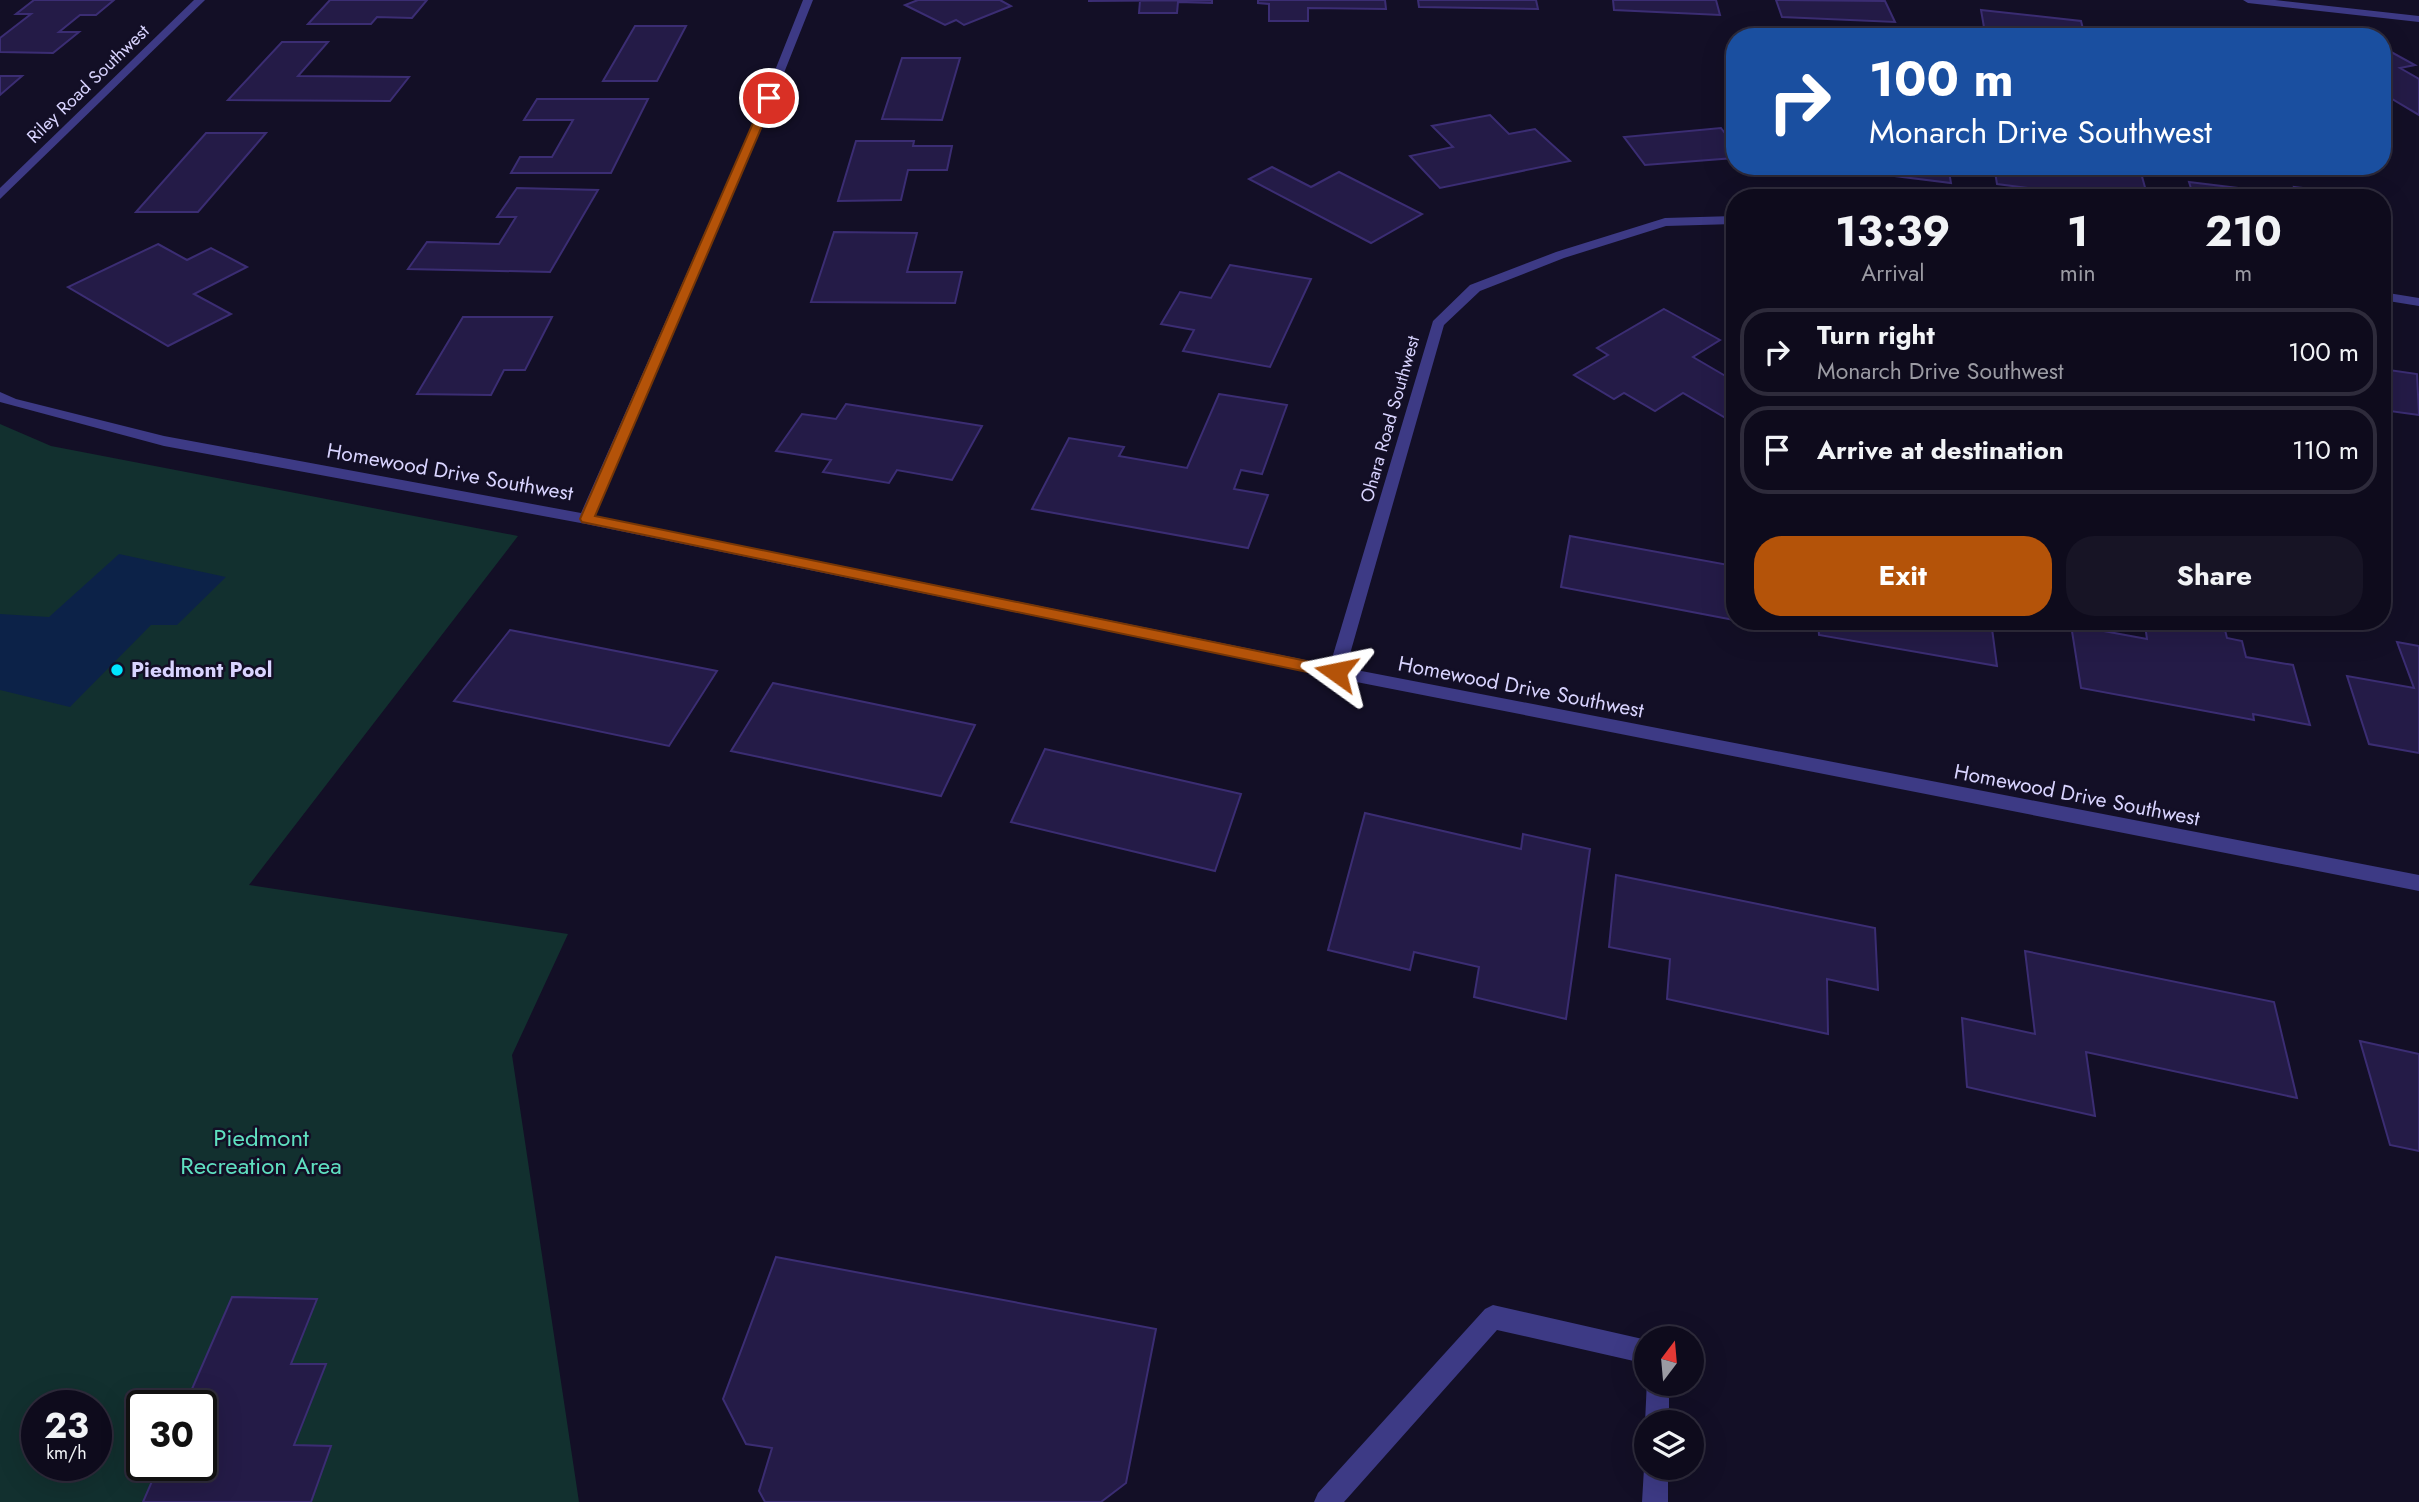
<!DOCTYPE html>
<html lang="en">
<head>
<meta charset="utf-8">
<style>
	:root { --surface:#0e0b1c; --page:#171425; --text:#f1f3f6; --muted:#9b9ba3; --line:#2e2b3b; --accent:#b45309 }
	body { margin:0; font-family:Jost,sans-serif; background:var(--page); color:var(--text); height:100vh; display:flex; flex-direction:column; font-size:26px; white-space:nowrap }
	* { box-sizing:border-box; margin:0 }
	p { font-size:23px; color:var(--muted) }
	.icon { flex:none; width:38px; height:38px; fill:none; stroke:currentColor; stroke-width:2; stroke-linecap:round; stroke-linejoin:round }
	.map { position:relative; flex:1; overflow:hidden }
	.details { position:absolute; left:1726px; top:189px; width:665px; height:441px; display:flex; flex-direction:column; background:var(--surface); border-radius:28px; box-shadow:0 7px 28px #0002,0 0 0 2px var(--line) }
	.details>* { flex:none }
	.hud { position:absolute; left:1726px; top:28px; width:665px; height:147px; border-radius:28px; box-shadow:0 7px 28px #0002,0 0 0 2px var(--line); background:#1a4fa0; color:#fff; overflow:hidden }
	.needle { width:46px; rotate:16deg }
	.fabs { position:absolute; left:1634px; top:1326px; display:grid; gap:14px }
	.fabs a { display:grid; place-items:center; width:70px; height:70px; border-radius:50%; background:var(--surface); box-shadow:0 7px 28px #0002,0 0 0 2px var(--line); font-size:35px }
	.speed { position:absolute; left:21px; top:1390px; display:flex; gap:14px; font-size:35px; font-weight:700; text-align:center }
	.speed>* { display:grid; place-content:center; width:91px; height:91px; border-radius:50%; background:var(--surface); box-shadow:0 7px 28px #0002,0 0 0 2px var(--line); line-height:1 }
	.speed small { font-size:18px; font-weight:400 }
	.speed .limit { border:4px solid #111; border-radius:10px; background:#fff; color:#111 }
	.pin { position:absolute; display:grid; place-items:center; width:60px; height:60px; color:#fff; margin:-30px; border:4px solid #fff; border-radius:50%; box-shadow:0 2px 7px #0007 }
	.me { position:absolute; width:77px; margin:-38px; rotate:282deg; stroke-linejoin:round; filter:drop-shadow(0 0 5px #0008) }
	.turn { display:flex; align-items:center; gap:24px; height:147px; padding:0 28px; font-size:32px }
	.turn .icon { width:91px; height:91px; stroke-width:2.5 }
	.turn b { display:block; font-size:49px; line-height:60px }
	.eta { display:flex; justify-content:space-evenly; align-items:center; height:119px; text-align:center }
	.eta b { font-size:42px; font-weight:700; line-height:49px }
	.cta { display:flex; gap:14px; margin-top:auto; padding:14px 28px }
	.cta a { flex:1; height:80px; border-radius:28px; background:var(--accent); color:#fff; font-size:28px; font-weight:700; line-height:80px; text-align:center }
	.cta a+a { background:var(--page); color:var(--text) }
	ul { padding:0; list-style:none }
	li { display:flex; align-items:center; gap:21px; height:88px; margin:0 14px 10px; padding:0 14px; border:4px solid var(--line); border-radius:28px }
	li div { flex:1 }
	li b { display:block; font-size:26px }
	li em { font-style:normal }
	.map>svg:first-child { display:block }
</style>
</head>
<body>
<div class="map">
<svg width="2419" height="1502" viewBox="0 0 2419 1502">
	<rect width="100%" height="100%" fill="#130f26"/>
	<path fill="#12302f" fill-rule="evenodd" d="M0,424L51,446L518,536L249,885L568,934L512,1055L579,1502H0ZM37,1405H96V1465H37ZM142,1405H201V1465H142Z"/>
	<polygon fill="#0c2248" points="119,554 226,577 177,625 151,625 70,707 0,690 0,614 49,617"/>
	<g fill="#241b47" stroke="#3b2d73" stroke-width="2">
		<polygon points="34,0 114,0 96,15 80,15 59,32 79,32 53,53 0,52 0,38 31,14 16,14"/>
		<polygon points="330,0 427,0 412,18 377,17 371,24 308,24"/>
		<polygon points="918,0 1000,0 1011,6 964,25 956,20 945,25 905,5"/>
		<polygon points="1212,0 1212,3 1178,2 1177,13 1139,13 1140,1 1088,1"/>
		<polygon points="1258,0 1385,0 1386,9 1308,8 1308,21 1269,21 1269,4 1258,3"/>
		<polygon points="1418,0 1536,0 1538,9 1419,7"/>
		<polygon points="1613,0 1716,0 1720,15 1614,10"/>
		<polygon points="1776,0 1885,1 1895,22 1782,17"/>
		<polygon points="1981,10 2081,21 2085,37 2015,37 1985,33"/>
		<polygon points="635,26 686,26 657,81 603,81"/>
		<polygon points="282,42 328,42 298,76 409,77 390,101 228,100"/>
		<polygon points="2382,47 2415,65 2400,68 2419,79 2419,115 2382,93"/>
		<polygon points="902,58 960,58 942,120 882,119"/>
		<polygon points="0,76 22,76 0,95"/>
		<polygon points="537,99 648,99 611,173 511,173 520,157 552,157 573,120 524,120"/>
		<polygon points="1490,115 1509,134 1535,129 1570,161 1440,188 1410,156 1453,147 1432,126"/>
		<polygon points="1721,128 1734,145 1734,158 1645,165 1624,137"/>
		<polygon points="206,133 266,133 198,212 136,212"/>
		<polygon points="856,141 914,141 913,146 952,146 947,170 908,170 901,200 838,201"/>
		<polygon points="1831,166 1948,166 1951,183 1831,168"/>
		<polygon points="1994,166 2087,166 2141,173 2148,198 2106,198 1997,184"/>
		<polygon points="1272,167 1311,187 1339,172 1422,214 1371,243 1249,179"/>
		<polygon points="2189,182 2297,195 2294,187 2336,192 2338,198 2194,198"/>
		<polygon points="517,188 598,190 550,272 408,269 427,242 499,244 516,217 497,217"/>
		<polygon points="834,232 917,233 907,272 962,272 955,303 811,302"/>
		<polygon points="158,244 187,260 211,248 247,267 194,294 231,314 168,346 68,287"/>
		<polygon points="1230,265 1311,279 1270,367 1183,351 1194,330 1161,324 1180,292 1211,298"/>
		<polygon points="1664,309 1720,340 1693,357 1734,381 1734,410 1724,417 1683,393 1655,411 1624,393 1614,399 1574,375 1608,355 1597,348"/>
		<polygon points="463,317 552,317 525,370 504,370 491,395 417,394"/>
		<polygon points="2382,369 2417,374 2419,415 2382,410"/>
		<polygon points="1219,394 1287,405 1262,474 1241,470 1234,489 1268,495 1248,548 1032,509 1069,438 1124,447 1119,456 1187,468"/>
		<polygon points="846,404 982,426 952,480 897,470 889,483 823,472 831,460 776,451 802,414 836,419"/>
		<polygon points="1570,536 1734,566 1734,620 1561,587"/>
		<polygon points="1818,621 1991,621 1997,666 1819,635"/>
		<polygon points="2157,621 2223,622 2227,638 2242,641 2246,657 2293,665 2310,725 2253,714 2254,720 2081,688 2071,625 2147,639 2145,625 2158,627"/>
		<polygon points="510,630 717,671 669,746 454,701"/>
		<polygon points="2397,642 2419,646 2419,753 2369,744 2347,676 2414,688"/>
		<polygon points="773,683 975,725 941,796 731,751"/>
		<polygon points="1045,749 1241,794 1215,871 1011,822"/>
		<polygon points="1365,813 1521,849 1523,834 1590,849 1566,1019 1474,997 1479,967 1414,952 1410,970 1328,950"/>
		<polygon points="1616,875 1875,928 1878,990 1827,979 1828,1034 1667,999 1670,959 1609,947"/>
		<polygon points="2025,951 2274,1002 2297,1098 2086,1052 2095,1116 1967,1087 1962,1018 2035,1034"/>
		<polygon points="2360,1041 2419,1054 2419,1151 2390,1145"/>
		<polygon points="776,1257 1156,1329 1126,1483 1101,1502 765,1502 759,1491 772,1448 746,1444 723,1399"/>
		<polygon points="232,1297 317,1299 291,1364 326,1364 294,1445 331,1446 311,1502 143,1502 159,1465 201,1465 201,1405 185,1405"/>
	</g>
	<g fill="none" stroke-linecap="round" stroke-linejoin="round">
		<g fill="#3d3a85" fill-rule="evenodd">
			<polygon points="1493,1305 1647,1340 1647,1364 1497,1330 1344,1502 1314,1502 1318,1493 1485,1309"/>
			<polygon points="1647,1380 1647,1384 1669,1384 1669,1423 1647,1423 1647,1428 1645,1423"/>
			<polygon points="1647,1460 1647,1468 1668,1468 1668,1502 1642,1502 1644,1468"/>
		</g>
		<g fill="#3d3a85" fill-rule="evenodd">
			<polygon points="194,0 205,0 0,199 0,188"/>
			<polygon points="803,0 813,0 774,98 595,516 1330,665 1433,321 1470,285 1556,252 1665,218 1734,216 1734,224 1666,226 1564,258 1480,291 1444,325 1346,668 2419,875 2419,891 1336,678 586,524 164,446 0,402 0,392 16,399 164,436 581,513 764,98"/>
			<polygon points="2243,0 2275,0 2419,16 2419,22 2248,3"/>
			<polygon points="2382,292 2419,298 2419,306 2382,300"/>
		</g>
	</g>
	<polygon fill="#b45309" stroke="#753606" stroke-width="2" points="769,95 774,98 595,516 1336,667 1344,672 1341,676 1336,678 582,522 580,519 764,98"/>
	<circle fill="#00e5ff" stroke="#130f26" stroke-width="2.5" cx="117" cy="670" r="7"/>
	<g text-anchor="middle" stroke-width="5" stroke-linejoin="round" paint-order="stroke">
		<g font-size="18" fill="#d9d4ff" stroke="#130f26">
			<text transform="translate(88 84) rotate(-44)" y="6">Riley Road Southwest</text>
			<text transform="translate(1390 419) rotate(-74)" y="6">Ohara Road Southwest</text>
		</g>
		<g font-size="21" fill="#d9d4ff" stroke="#130f26">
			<text transform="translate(450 472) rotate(10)" y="7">Homewood Drive Southwest</text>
			<text transform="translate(1521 687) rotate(11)" y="7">Homewood Drive Southwest</text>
			<text transform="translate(2077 795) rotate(11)" y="7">Homewood Drive Southwest</text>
		</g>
		<g font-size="21" font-weight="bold" fill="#d9d4ff" stroke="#130f26" text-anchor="start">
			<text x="131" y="677">Piedmont Pool</text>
		</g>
		<g font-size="24" fill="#5fe0c0" stroke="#130f26">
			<text x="261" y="1146">Piedmont<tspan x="261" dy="28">Recreation Area</tspan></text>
		</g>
	</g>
</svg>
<div class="fabs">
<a><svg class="needle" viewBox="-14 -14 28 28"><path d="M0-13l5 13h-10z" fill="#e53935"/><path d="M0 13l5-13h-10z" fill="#9b9ba3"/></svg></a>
<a><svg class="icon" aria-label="layers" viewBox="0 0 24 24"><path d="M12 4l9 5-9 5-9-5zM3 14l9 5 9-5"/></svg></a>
</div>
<div class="speed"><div>23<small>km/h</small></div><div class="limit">30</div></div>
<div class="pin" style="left:769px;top:98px;background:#d93025"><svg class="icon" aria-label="arrive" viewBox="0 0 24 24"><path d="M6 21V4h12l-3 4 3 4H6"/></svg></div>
<svg class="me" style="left:1336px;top:672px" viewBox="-20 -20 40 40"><path d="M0-17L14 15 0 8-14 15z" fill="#b45309" stroke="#fff" stroke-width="4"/></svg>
<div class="hud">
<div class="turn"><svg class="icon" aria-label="right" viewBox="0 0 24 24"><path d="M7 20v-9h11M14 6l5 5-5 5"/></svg><div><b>100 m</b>Monarch Drive Southwest</div></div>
</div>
<section class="details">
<div class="eta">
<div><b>13:39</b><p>Arrival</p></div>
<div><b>1</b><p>min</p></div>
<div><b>210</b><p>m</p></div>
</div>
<ul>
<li><svg class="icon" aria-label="right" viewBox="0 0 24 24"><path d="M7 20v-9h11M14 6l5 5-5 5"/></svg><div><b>Turn right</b><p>Monarch Drive Southwest</p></div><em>100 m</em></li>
<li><svg class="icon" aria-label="arrive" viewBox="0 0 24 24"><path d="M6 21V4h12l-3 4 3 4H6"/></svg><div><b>Arrive at destination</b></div><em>110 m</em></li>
</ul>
<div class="cta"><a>Exit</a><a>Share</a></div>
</section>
</div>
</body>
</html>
